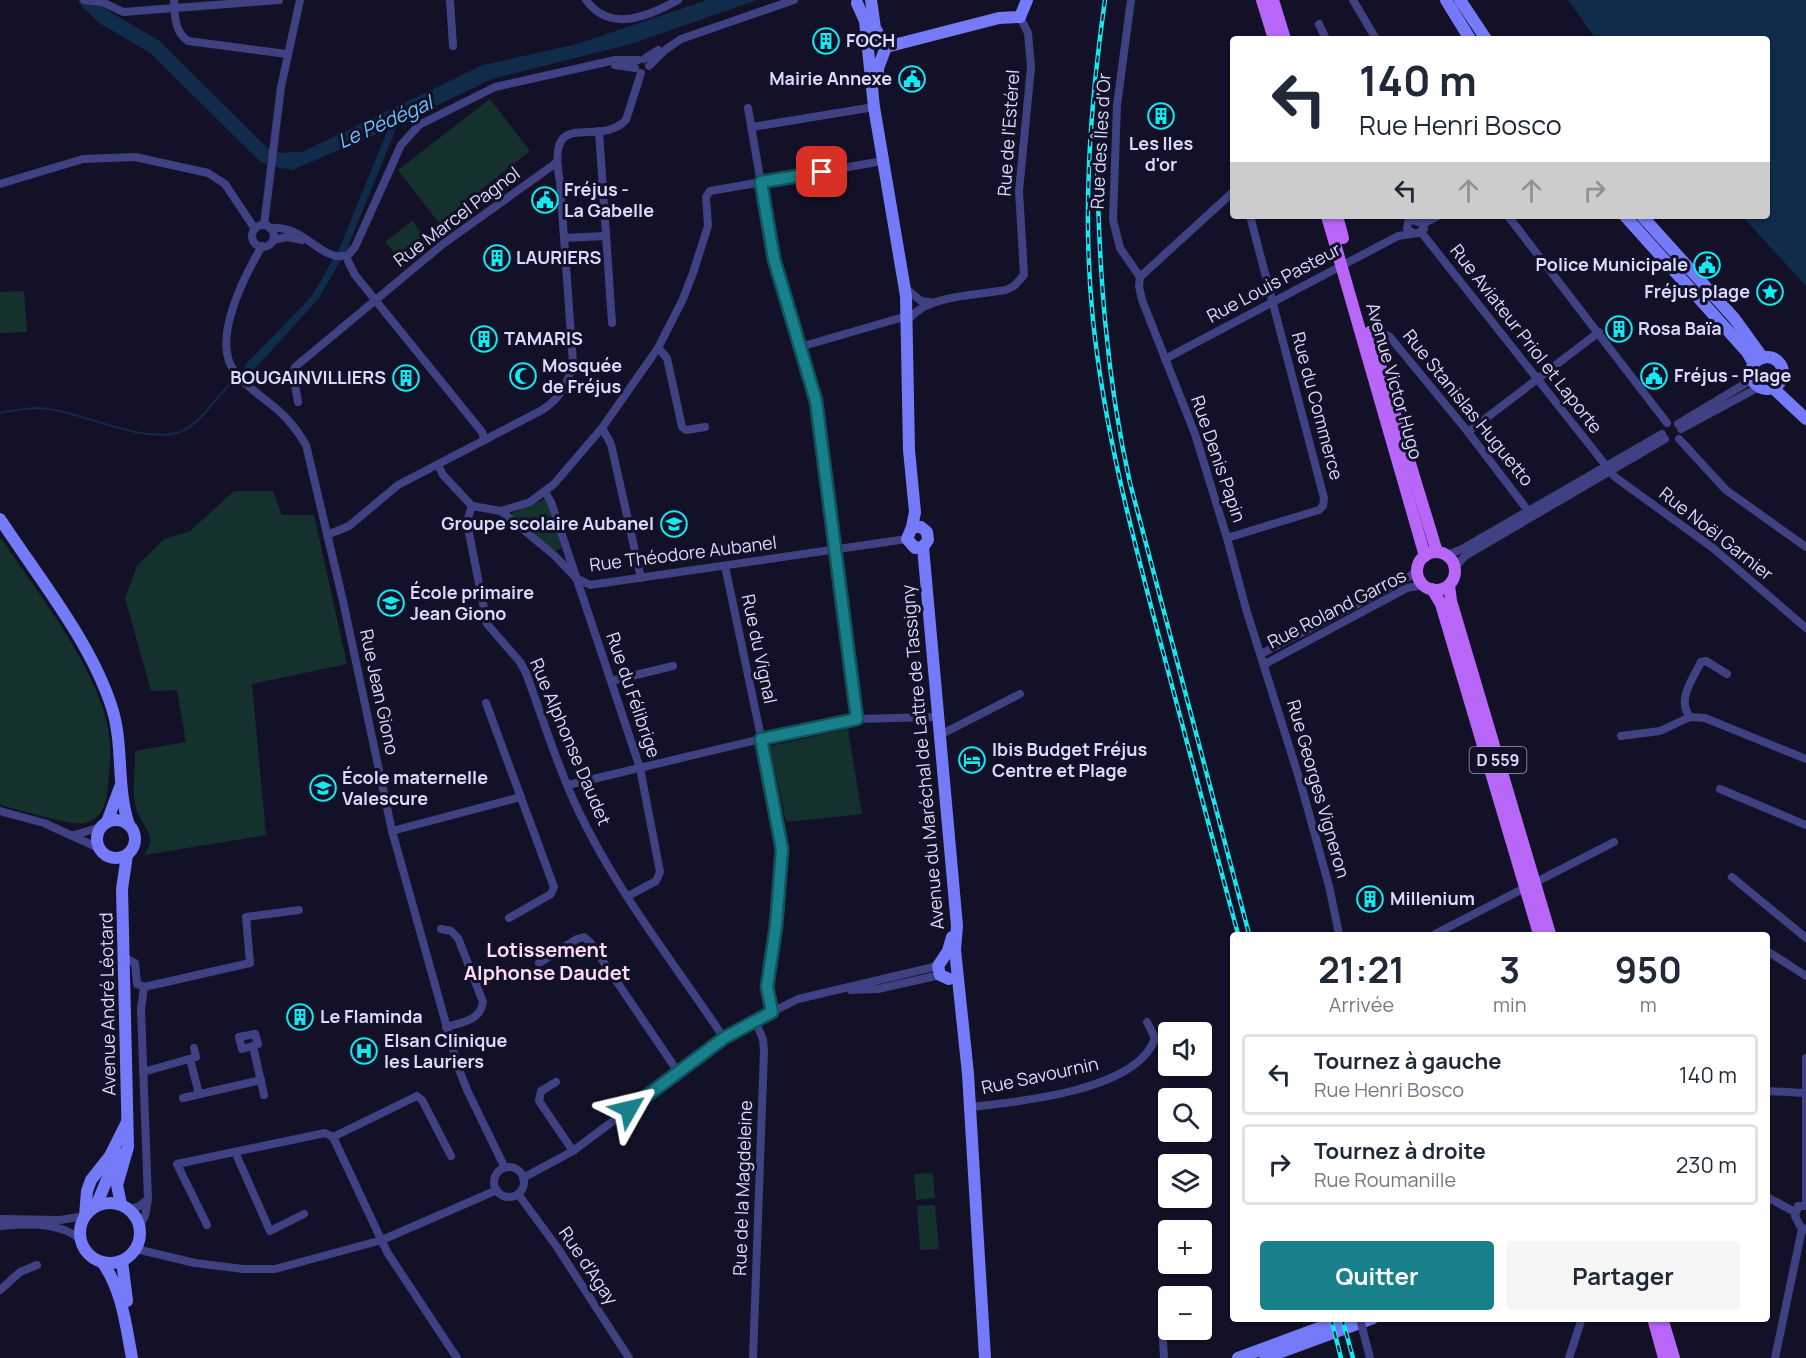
<!DOCTYPE html>
<html lang="fr">
<head>
<meta charset="utf-8">
<style>
	:root { --surface:#fff; --page:#f6f6f7; --text:#1f2937; --muted:#747a83; --line:#e0e1e3; --accent:#18808b }
	body { margin:0; font-family:Manrope,sans-serif; background:var(--page); color:var(--text); height:100vh; display:flex; flex-direction:column; font-size:22px; white-space:nowrap }
	* { box-sizing:border-box; margin:0 }
	p { font-size:20px; color:var(--muted) }
	.icon { flex:none; width:33px; height:33px; fill:none; stroke:currentColor; stroke-width:2; stroke-linecap:round; stroke-linejoin:round }
	.map { position:relative; flex:1; overflow:hidden }
	.drawer { position:absolute; left:1230px; top:932px; width:540px; height:390px; display:flex; flex-direction:column; background:var(--surface); border-radius:6px; box-shadow:0 2px 4px #0004 }
	.drawer>* { flex:none }
	.guide { position:absolute; left:1230px; top:36px; width:540px; height:183px; border-radius:6px; box-shadow:0 2px 4px #0004; background:#fff; color:var(--text); overflow:hidden }
	.fabs { position:absolute; left:1158px; top:1022px; display:grid; gap:12px }
	.fabs a { display:grid; place-items:center; width:54px; height:54px; border-radius:6px; background:var(--surface); box-shadow:0 2px 4px #0004; font-size:30px }
	.pin { position:absolute; display:grid; place-items:center; width:51px; height:51px; color:#fff; margin:-26px; border-radius:12px; box-shadow:0 3px 9px #0006 }
	.me { position:absolute; width:66px; margin:-33px; rotate:53deg; stroke-linejoin:round; filter:drop-shadow(0 0 4px #0008) }
	.turn { display:flex; align-items:center; gap:21px; height:126px; padding:0 30px; font-size:27px }
	.turn .icon { width:78px; height:78px; stroke-width:2.5 }
	.turn b { display:block; font-size:42px; line-height:51px }
	.lanes { display:flex; align-items:center; height:57px; padding:0 30px; background:#0003; justify-content:center; gap:30px; direction:ltr }
	.lanes .off { opacity:.35 }
	.eta { display:flex; justify-content:space-evenly; align-items:center; height:102px; text-align:center }
	.eta b { font-size:36px; font-weight:700; line-height:42px }
	.button { display:flex; gap:12px; margin-top:auto; padding:12px 30px }
	.button a { flex:1; height:69px; border-radius:6px; background:var(--accent); color:#fff; font-size:24px; font-weight:700; line-height:69px; text-align:center }
	.button a+a { background:var(--page); color:var(--text) }
	ul { padding:0; list-style:none }
	li { display:flex; align-items:center; gap:18px; height:81px; margin:0 12px 9px; padding:0 18px; border:3px solid var(--line); border-radius:6px }
	li div { flex:1 }
	li b { display:block; font-size:22px }
	li em { font-style:normal }
	.map>svg:first-child { display:block }
</style>
</head>
<body>
<div class="map">
<svg width="1806" height="1358" viewBox="0 0 1806 1358">
	<rect width="100%" height="100%" fill="#131127"/>
	<g fill="#14312e">
		<polygon points="490,99 530,151 439,223 398,170"/>
		<polygon points="412,221 423,235 397,256 385,242"/>
		<polygon points="24,291 27,332 0,333 0,292"/>
		<path d="M234,491H273L282,515H314L347,664L252,684L266,835L144,855C160,833 140,826 136,808C132,791 135,769 135,751L186,742L177,690L151,691L125,598L137,566L164,539L190,531Z"/>
		<polygon points="545,499 549,502 562,548 555,551 510,516 512,513"/>
		<path d="M2,539C37,593 107,679 110,743C111,757 109,771 108,784C107,801 103,820 84,823C70,826 17,809 0,805V540Z"/>
		<polygon points="848,729 862,814 786,822 770,746"/>
		<polygon points="933,1173 935,1198 916,1200 914,1174"/>
		<polygon points="935,1205 939,1249 920,1250 917,1206"/>
	</g>
	<g fill="#112b4b">
		<polygon points="707,0 757,0 631,44 492,79 398,124 347,249 319,298 252,372 244,366 312,296 340,247 388,129 292,170 278,167 280,156 292,157 483,65 577,44"/>
		<polygon points="1568,0 1806,0 1806,286 1742,216 1767,216 1767,39 1596,39"/>
	</g>
	<g fill="none" stroke-linecap="round" stroke-linejoin="round">
		<path stroke="#112b4b" stroke-width="2" d="M0,413C12,411 25,408 37,408C76,408 144,447 182,431C202,422 216,397 232,382"/>
		<polyline stroke="#112b4b" stroke-width="15" points="86,0 104,17 155,47 264,155 283,161 298,159"/>
		<g stroke="#3f4183" stroke-width="8">
			<polyline points="84,0 102,2 123,12 279,0"/>
			<path d="M174,0C175,16 174,31 188,41L287,54"/>
			<polyline points="450,0 453,46"/>
			<path d="M586,0C610,33 647,17 678,0"/>
			<polyline points="1131,0 1117,105 1113,220 1120,248 1140,277"/>
			<polyline points="1353,0 1376,39"/>
			<polyline points="1319,24 1326,39"/>
			<polyline points="644,59 658,50"/>
			<polyline points="615,65 635,68"/>
			<polyline points="649,66 665,50 681,39 794,0"/>
			<polyline points="748,108 774,259 816,401 857,719"/>
			<polyline points="752,127 874,107"/>
			<polyline points="599,131 612,323"/>
			<polyline points="0,184 83,159 135,157 208,173 225,184 255,229"/>
			<polyline points="1508,216 1667,423"/>
			<polyline points="1423,224 1438,216"/>
			<polyline points="264,225 281,87 300,0"/>
			<circle cx="263" cy="236" r="11"/>
			<path d="M270,228C305,224 322,264 348,255L355,247L401,145L419,125L495,87L615,60H638"/>
			<polyline points="1421,232 1615,477 1713,548 1806,628"/>
			<polyline points="564,238 605,236"/>
			<polyline points="273,240 287,237 302,240"/>
			<path d="M262,246C245,275 210,341 235,372C247,388 266,399 280,412C291,422 299,433 306,445L343,601L392,831L458,1067L468,1092L505,1168"/>
			<polyline points="348,261 355,275 482,432 485,440"/>
			<polyline points="1140,277 1139,286 1142,300 1195,434 1227,538 1246,609 1300,781 1329,886 1339,934"/>
			<polyline points="1140,277 1233,192"/>
			<polyline points="909,291 921,301 930,302"/>
			<path d="M911,317C929,295 978,295 1006,290L1014,286L1024,275L1019,191L1031,67L1028,33L1020,17"/>
			<polyline points="1372,337 1385,334 1390,337 1468,432 1532,516"/>
			<polyline points="800,347 907,316"/>
			<polyline points="658,348 667,358 682,427 686,430 705,427"/>
			<polyline points="1165,359 1398,236 1418,233 1424,229 1423,224 1413,220 1408,222 1407,229 1413,233"/>
			<polyline points="298,402 293,374 295,367 443,244 556,163"/>
			<polyline points="1678,424 1753,379"/>
			<polyline points="602,428 611,444 641,578"/>
			<polyline points="1681,429 1759,387"/>
			<polyline points="1468,432 1599,332"/>
			<polyline points="1679,439 1726,490 1806,547"/>
			<polyline points="438,465 443,475 472,506 501,511 555,556 576,578 590,585 907,539"/>
			<polyline points="545,492 551,502 640,768 660,872 656,881 628,896"/>
			<path d="M472,506L468,518L469,533L487,624L520,662L526,673C543,719 557,766 578,810C617,892 674,963 724,1038"/>
			<polyline points="501,511 530,502 554,484 602,428 658,348 683,299 693,273 708,226 706,197 710,191 883,161"/>
			<path d="M327,535L349,526L398,485L542,410C561,398 567,385 573,363L560,182C545,103 597,150 626,120L641,73"/>
			<polyline points="1227,538 1319,510 1323,506 1324,498 1250,216"/>
			<polyline points="1447,555 1462,549 1662,434"/>
			<path d="M725,566L780,827C784,861 780,896 776,929C772,956 763,985 772,1012"/>
			<polyline points="1455,567 1465,556 1665,439"/>
			<polyline points="1261,654 1404,580 1417,571"/>
			<polyline points="1265,664 1407,588 1424,585"/>
			<polyline points="611,681 673,666"/>
			<polyline points="486,703 554,887 551,894 509,918"/>
			<path d="M1690,717C1676,700 1693,679 1701,662L1706,661L1727,674"/>
			<polyline points="940,735 1020,694"/>
			<polyline points="1621,736 1660,731 1690,717 1705,718 1806,759"/>
			<polyline points="568,785 828,723 857,719 935,717"/>
			<polyline points="1720,789 1806,825"/>
			<polyline points="0,811 44,823 99,848"/>
			<polyline points="392,831 521,797"/>
			<polyline points="74,835 101,827"/>
			<polyline points="1732,877 1806,938"/>
			<path d="M441,929L451,931L458,938L483,1002C480,1021 463,1022 446,1027"/>
			<polyline points="1435,934 1614,842"/>
			<polyline points="1767,951 1806,976"/>
			<polyline points="125,958 135,963 137,984 144,987 141,1009 148,1199 145,1216 140,1225"/>
			<polyline points="539,963 577,939 584,937 590,942 678,1072"/>
			<polyline points="144,987 250,963 246,917 299,910"/>
			<polyline points="851,990 878,989 940,975"/>
			<polyline points="253,1046 242,1049 239,1037 255,1034 258,1044 253,1046 264,1095"/>
			<polyline points="1806,1058 1806,1201"/>
			<polyline points="190,1059 199,1094"/>
			<polyline points="143,1072 196,1057 194,1048"/>
			<polyline points="556,1082 541,1091 539,1101 573,1151"/>
			<polyline points="1767,1091 1804,1093"/>
			<polyline points="183,1098 261,1080"/>
			<path d="M970,1107C1017,1102 1138,1091 1155,1038L1147,1022"/>
			<polyline points="333,1137 417,1096 422,1100 451,1156"/>
			<polyline points="235,1152 270,1231 304,1214"/>
			<circle cx="509" cy="1182" r="15"/>
			<polyline points="523,1178 573,1151 724,1038 772,1012 798,999 938,966"/>
			<polyline points="518,1194 557,1247 629,1358"/>
			<polyline points="1767,1197 1795,1212"/>
			<polyline points="1806,1206 1798,1206 1795,1216 1800,1226 1806,1230"/>
			<polyline points="130,1209 138,1207 148,1199"/>
			<polyline points="0,1219 60,1220 85,1216"/>
			<polyline points="207,1225 177,1164 325,1133 333,1137 387,1252 457,1358"/>
			<path d="M0,1226C29,1224 56,1221 81,1239"/>
			<polyline points="136,1249 195,1263 243,1269 275,1269 382,1240 497,1190"/>
			<polyline points="0,1290 20,1272 37,1265"/>
			<polyline points="1162,1324 1164,1358"/>
			<polyline points="1363,1331 1370,1358"/>
			<polyline points="753,1358 764,1050 763,1039 755,1021"/>
			<polyline points="1569,1358 1582,1318"/>
			<polyline points="1775,1358 1802,1229"/>
		</g>
		<g stroke="#757bf8" stroke-width="12">
			<polyline points="871,0 875,28 886,47 878,68 878,80"/>
			<polyline points="1446,0 1470,39"/>
			<polyline points="1460,0 1486,39"/>
			<polyline points="857,3 865,21 874,107 906,296 909,450 915,512 912,527 907,539 915,548 923,547 928,540 927,532 921,527 912,527"/>
			<polyline points="886,47 999,18 1020,17 1027,0"/>
			<polyline points="1625,216 1747,352 1754,364"/>
			<polyline points="1642,216 1734,318 1763,358"/>
			<circle cx="1767" cy="373" r="16"/>
			<polyline points="1773,388 1806,419"/>
			<path d="M0,519C38,577 91,642 112,708C124,746 116,787 129,825"/>
			<polyline points="923,547 957,926 955,950 968,1074 985,1358"/>
			<circle cx="116" cy="839" r="19"/>
			<polyline points="107,822 120,787"/>
			<polyline points="949,979 940,975 938,966 948,951 952,937"/>
			<circle cx="110" cy="1233" r="30"/>
			<polyline points="121,1204 117,1185 128,1147 122,889 127,855"/>
			<polyline points="96,1206 118,1153"/>
			<polyline points="85,1216 87,1191 91,1180 110,1156 127,1122"/>
			<polyline points="122,1261 127,1301"/>
			<path d="M102,1262C122,1289 126,1326 132,1358"/>
			<polyline points="1238,1358 1346,1318"/>
			<polyline points="1265,1358 1373,1318"/>
		</g>
		<g stroke="#b766f7" stroke-width="12">
			<polyline points="1262,0 1274,39"/>
			<polyline points="1273,0 1285,39"/>
			<polyline points="1327,216 1425,556"/>
			<polyline points="1337,216 1343,238"/>
			<polyline points="1370,332 1437,552"/>
			<circle cx="1436" cy="571" r="19"/>
			<polyline points="1449,585 1451,601 1550,934"/>
			<polyline points="1432,589 1441,604 1539,934"/>
			<polyline points="1653,1318 1664,1358"/>
			<polyline points="1662,1318 1674,1358"/>
		</g>
		<g stroke="#10eaf2" stroke-width="4.5">
			<g id="rail">
				<path d="M1105,0C1090,106 1082,213 1093,320C1104,427 1131,530 1158,633C1185,734 1211,834 1238,934"/>
				<path d="M1097,160C1099,270 1106,376 1130,483L1249,934"/>
				<polyline points="1331,1318 1341,1358"/>
				<polyline points="1342,1318 1353,1358"/>
			</g>
		</g>
		<use href="#rail" stroke="#131127" stroke-width="2" stroke-dasharray="7" stroke-linecap="butt"/>
		<polyline stroke="#3f4183" stroke-width="8" points="1360,1318 1363,1331"/>
	</g>
	<g fill="none" stroke-linecap="round" stroke-linejoin="round">
		<g stroke="#10535a" stroke-width="15">
			<polyline id="route" points="629,1109 724,1038 772,1012 767,987 776,926 782,849 761,739 857,719 816,401 774,259 761,182 822,172"/>
		</g>
		<use href="#route" stroke="#18808b" stroke-width="10"/>
	</g>
	<defs>
		<g id="building-ring" transform="scale(1.35)"><circle r="9.5" fill="#131127" stroke="#10eaf2" stroke-width="1.5"/><path d="M-4-6H4V6H1V3H-1V6H-4ZM-2.5-4.3h1.7v1.8h-1.7ZM.8-4.3h1.7v1.8H.8ZM-2.5-1h1.7V.8h-1.7ZM.8-1h1.7V.8H.8Z" fill="#10eaf2"/></g>
		<g id="civic-ring" transform="scale(1.35)"><circle r="9.5" fill="#131127" stroke="#10eaf2" stroke-width="1.5"/><path d="M-.6-6.5H3V-4.5H.6V-3L4-1V1h2V6H-6V1h2V-1L-.6-3ZM-1.2 2.5V6h2.4V2.5Z" fill="#10eaf2"/></g>
		<g id="sight-ring" transform="scale(1.35)"><circle r="9.5" fill="#131127" stroke="#10eaf2" stroke-width="1.5"/><path d="M0-6L1.8-2.2L6-1.7L2.9 1.2L3.7 5.4L0 3.3L-3.7 5.4L-2.9 1.2L-6-1.7L-1.8-2.2Z" fill="#10eaf2"/></g>
		<g id="mosque-ring" transform="scale(1.35)"><circle r="9.5" fill="#131127" stroke="#10eaf2" stroke-width="1.5"/><path d="M3.5-4.9A6 6 0 1 0 3.5 4.9A5 5 0 1 1 3.5-4.9Z" fill="#10eaf2"/></g>
		<g id="school-ring" transform="scale(1.35)"><circle r="9.5" fill="#131127" stroke="#10eaf2" stroke-width="1.5"/><path d="M0-5L7-2L0 1L-7-2ZM-4 1L0 2.5L4 1V4Q0 6-4 4Z" fill="#10eaf2"/></g>
		<g id="hotel-ring" transform="scale(1.35)"><circle r="9.5" fill="#131127" stroke="#10eaf2" stroke-width="1.5"/><path d="M-6-4.5h1.5V1H6V5H4.5V3h-9V5H-6ZM-4 0a1.8 1.8 0 1 1 3.6 0ZM.5 0V-2.5h3Q6-2.5 6 0Z" fill="#10eaf2"/></g>
		<g id="hospital-ring" transform="scale(1.35)"><circle r="9.5" fill="#131127" stroke="#10eaf2" stroke-width="1.5"/><path d="M-5-5h3v3.5h4V-5h3V5h-3V1.5h-4V5h-3Z" fill="#10eaf2"/></g>
	</defs>
	<g fill-rule="evenodd">
		<use href="#building-ring" x="826" y="41"/>
		<use href="#civic-ring" x="912" y="79"/>
		<use href="#building-ring" x="1161" y="116"/>
		<use href="#civic-ring" x="545" y="200"/>
		<use href="#building-ring" x="497" y="258"/>
		<use href="#civic-ring" x="1707" y="265"/>
		<use href="#sight-ring" x="1770" y="292"/>
		<use href="#building-ring" x="1619" y="329"/>
		<use href="#building-ring" x="484" y="339"/>
		<use href="#mosque-ring" x="523" y="376"/>
		<use href="#civic-ring" x="1654" y="376"/>
		<use href="#building-ring" x="406" y="378"/>
		<use href="#school-ring" x="674" y="524"/>
		<use href="#school-ring" x="391" y="603"/>
		<use href="#hotel-ring" x="972" y="760"/>
		<use href="#school-ring" x="323" y="788"/>
		<use href="#building-ring" x="1370" y="899"/>
		<use href="#building-ring" x="300" y="1017"/>
		<use href="#hospital-ring" x="364" y="1051"/>
	</g>
	<g text-anchor="middle" stroke-width="6" stroke-linejoin="round" paint-order="stroke">
		<rect fill="#131127" stroke="#9f9dbd" stroke-width="1.5" x="1469.5" y="747" width="57" height="26" rx="4.5"/>
		<g font-size="16" font-weight="bold" fill="#dbd9fd">
			<text x="1498" y="766">D 559</text>
		</g>
		<g font-size="18" font-weight="bold" fill="#dbd9fd" stroke="#131127" text-anchor="start">
			<text x="846" y="47">FOCH</text>
			<text x="892" y="85" text-anchor="end">Mairie Annexe</text>
			<text x="1161" y="150" text-anchor="middle">Les Iles<tspan x="1161" dy="21">d'or</tspan></text>
			<text x="564" y="196">Fréjus -<tspan x="564" dy="21">La Gabelle</tspan></text>
			<text x="516" y="264">LAURIERS</text>
			<text x="1688" y="271" text-anchor="end">Police Municipale</text>
			<text x="1750" y="298" text-anchor="end">Fréjus plage</text>
			<text x="1638" y="335">Rosa Baïa</text>
			<text x="504" y="345">TAMARIS</text>
			<text x="542" y="372">Mosquée<tspan x="542" dy="21">de Fréjus</tspan></text>
			<text x="1674" y="382">Fréjus - Plage</text>
			<text x="386" y="384" text-anchor="end">BOUGAINVILLIERS</text>
			<text x="654" y="530" text-anchor="end">Groupe scolaire Aubanel</text>
			<text x="410" y="599">École primaire<tspan x="410" dy="21">Jean Giono</tspan></text>
			<text x="992" y="756">Ibis Budget Fréjus<tspan x="992" dy="21">Centre et Plage</tspan></text>
			<text x="342" y="784">École maternelle<tspan x="342" dy="21">Valescure</tspan></text>
			<text x="1390" y="905">Millenium</text>
			<text x="320" y="1023">Le Flaminda</text>
			<text x="384" y="1047">Elsan Clinique<tspan x="384" dy="21">les Lauriers</tspan></text>
		</g>
		<g font-size="18" fill="#dbd9fd" stroke="#131127">
			<text transform="translate(1009 133) rotate(-86)" y="6">Rue de l'Estérel</text>
			<text transform="translate(1101 141) rotate(-87)" y="6">Rue des Îles d'Or</text>
			<text transform="translate(457 217) rotate(-37)" y="6">Rue Marcel Pagnol</text>
			<text transform="translate(1274 283) rotate(-28)" y="6">Rue Louis Pasteur</text>
			<text transform="translate(1526 339) rotate(52)" y="6">Rue Aviateur Priol et Laporte</text>
			<text transform="translate(1394 381) rotate(74)" y="6">Avenue Victor Hugo</text>
			<text transform="translate(1317 406) rotate(75)" y="6">Rue du Commerce</text>
			<text transform="translate(1468 408) rotate(51)" y="6">Rue Stanislas Huguetto</text>
			<text transform="translate(1218 459) rotate(71)" y="6">Rue Denis Papin</text>
			<text transform="translate(1716 534) rotate(38)" y="6">Rue Noël Garnier</text>
			<text transform="translate(683 554) rotate(-7)" y="6">Rue Théodore Aubanel</text>
			<text transform="translate(1337 609) rotate(-27)" y="6">Rue Roland Garros</text>
			<text transform="translate(759 649) rotate(78)" y="6">Rue du Vignal</text>
			<text transform="translate(379 692) rotate(78)" y="6">Rue Jean Giono</text>
			<text transform="translate(633 695) rotate(71)" y="6">Rue du Félibrige</text>
			<text transform="translate(570 742) rotate(67)" y="6">Rue Alphonse Daudet</text>
			<text transform="translate(923 757) rotate(-95)" y="6">Avenue du Maréchal de Lattre de Tassigny</text>
			<text transform="translate(1318 789) rotate(74)" y="6">Rue Georges Vigneron</text>
			<text transform="translate(108 1004) rotate(-91)" y="6">Avenue André Léotard</text>
			<text transform="translate(1040 1076) rotate(-12)" y="6">Rue Savournin</text>
			<text transform="translate(743 1188) rotate(-88)" y="6">Rue de la Magdeleine</text>
			<text transform="translate(588 1266) rotate(56)" y="6">Rue d'Agay</text>
		</g>
		<g font-size="20" font-style="italic" fill="#6dc0f7" stroke="#131127">
			<text transform="translate(385 122) rotate(-24)" y="7">Le Pédégal</text>
		</g>
		<g font-size="20" font-weight="bold" fill="#fddbf3" stroke="#131127">
			<text x="547" y="957">Lotissement<tspan x="547" dy="23">Alphonse Daudet</tspan></text>
		</g>
	</g>
</svg>
<div class="fabs">
<a><svg class="icon" aria-label="sound" viewBox="0 0 24 24"><path d="M4 9h4l5-4v14l-5-4H4zM17 9q2 3 0 6"/></svg></a>
<a><svg class="icon" aria-label="search" viewBox="0 0 24 24"><circle cx="10" cy="10" r="6"/><path d="M15 15l6 6"/></svg></a>
<a><svg class="icon" aria-label="layers" viewBox="0 0 24 24"><path d="M12 4l9 5-9 5-9-5zM3 14l9 5 9-5"/></svg></a>
<a>+</a>
<a>−</a>
</div>
<div class="pin" style="left:822px;top:172px;background:#d93025"><svg class="icon" aria-label="arrive" viewBox="0 0 24 24"><path d="M6 21V4h12l-3 4 3 4H6"/></svg></div>
<svg class="me" style="left:629px;top:1109px" viewBox="-20 -20 40 40"><path d="M0-17L14 15 0 8-14 15z" fill="#18808b" stroke="#fff" stroke-width="4"/></svg>
<div class="guide">
<div class="turn"><svg class="icon" aria-label="left" viewBox="0 0 24 24"><path d="M17 20v-9H6M10 6l-5 5 5 5"/></svg><div><b>140 m</b>Rue Henri Bosco</div></div>
<div class="lanes"><svg class="icon" aria-label="left" viewBox="0 0 24 24"><path d="M17 20v-9H6M10 6l-5 5 5 5"/></svg><svg class="icon off" aria-label="ahead" viewBox="0 0 24 24"><path d="M12 20V5M6 11l6-6 6 6"/></svg><svg class="icon off" aria-label="ahead" viewBox="0 0 24 24"><path d="M12 20V5M6 11l6-6 6 6"/></svg><svg class="icon off" aria-label="right" viewBox="0 0 24 24"><path d="M7 20v-9h11M14 6l5 5-5 5"/></svg></div>
</div>
<section class="drawer">
<div class="eta">
<div><b>21:21</b><p>Arrivée</p></div>
<div><b>3</b><p>min</p></div>
<div><b>950</b><p>m</p></div>
</div>
<ul>
<li><svg class="icon" aria-label="left" viewBox="0 0 24 24"><path d="M17 20v-9H6M10 6l-5 5 5 5"/></svg><div><b>Tournez à gauche</b><p>Rue Henri Bosco</p></div><em>140 m</em></li>
<li><svg class="icon" aria-label="right" viewBox="0 0 24 24"><path d="M7 20v-9h11M14 6l5 5-5 5"/></svg><div><b>Tournez à droite</b><p>Rue Roumanille</p></div><em>230 m</em></li>
</ul>
<div class="button"><a>Quitter</a><a>Partager</a></div>
</section>
</div>
</body>
</html>
